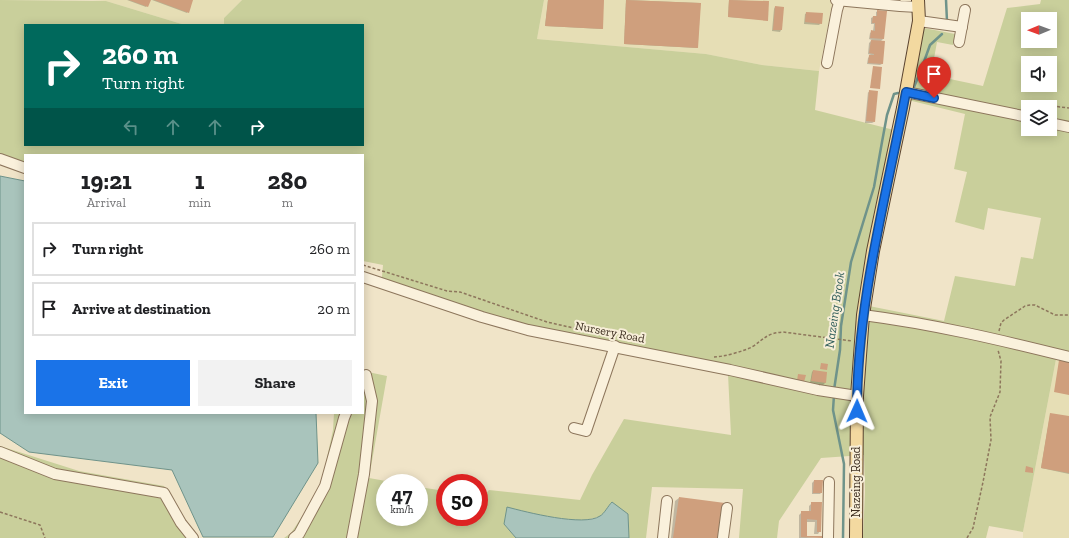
<!DOCTYPE html>
<html lang="en">
<head>
<meta charset="utf-8">
<style>
	:root { --surface:#fff; --page:#f2f2f2; --text:#202124; --muted:#757577; --line:#e0e0e0; --accent:#1a73e8 }
	body { margin:0; font-family:"Zilla Slab",serif; background:var(--page); color:var(--text); height:100vh; display:flex; flex-direction:column; font-size:15px; white-space:nowrap }
	* { box-sizing:border-box; margin:0 }
	p { font-size:13px; color:var(--muted) }
	.icon { flex:none; width:22px; height:22px; fill:none; stroke:currentColor; stroke-width:2; stroke-linecap:round; stroke-linejoin:round }
	.map { position:relative; flex:1; overflow:hidden }
	.drawer { position:absolute; left:24px; top:154px; width:340px; height:260px; display:flex; flex-direction:column; background:var(--surface); border-radius:0px; box-shadow:0 2px 10px #0003 }
	.drawer>* { flex:none }
	.top-card { position:absolute; left:24px; top:24px; width:340px; height:122px; border-radius:0px; box-shadow:0 2px 10px #0003; background:#00695c; color:#fff; overflow:hidden }
	.needle { width:26px; rotate:269deg }
	.tools { position:absolute; left:1021px; top:12px; display:grid; gap:8px }
	.tools a { display:grid; place-items:center; width:36px; height:36px; border-radius:0px; background:var(--surface); box-shadow:0 2px 10px #0003; font-size:20px }
	.speed { position:absolute; left:376px; top:474px; display:flex; gap:8px; font-size:20px; font-weight:700; text-align:center }
	.speed>* { display:grid; place-content:center; width:52px; height:52px; border-radius:50%; background:var(--surface); box-shadow:0 2px 10px #0003; line-height:1 }
	.speed small { font-size:10px; font-weight:400 }
	.speed .limit { border:6px solid #d22; background:#fff; color:#111 }
	.pin { position:absolute; display:grid; place-items:center; width:34px; height:34px; color:#fff; margin:-41px -17px; border-radius:50% 50% 50% 0; rotate:-45deg; box-shadow:0 0 4px #0007 }
	.pin .icon { rotate:45deg }
	.me { position:absolute; width:44px; margin:-22px; rotate:1deg; stroke-linejoin:round; filter:drop-shadow(0 0 3px #0008) }
	.turn { display:flex; align-items:center; gap:14px; height:84px; padding:0 12px; font-size:18px }
	.turn .icon { width:52px; height:52px; stroke-width:2.5 }
	.turn b { display:block; font-size:28px; line-height:34px }
	.lanes { display:flex; align-items:center; height:38px; padding:0 12px; background:#0003; justify-content:center; gap:20px; direction:ltr }
	.lanes .off { opacity:.35 }
	.eta { display:flex; justify-content:space-evenly; align-items:center; height:68px; text-align:center }
	.eta b { font-size:24px; font-weight:700; line-height:28px }
	.cta { display:flex; gap:8px; margin-top:auto; padding:8px 12px }
	.cta a { flex:1; height:46px; border-radius:0px; background:var(--accent); color:#fff; font-size:16px; font-weight:700; line-height:46px; text-align:center }
	.cta a+a { background:var(--page); color:var(--text) }
	ul { padding:0; list-style:none }
	li { display:flex; align-items:center; gap:12px; height:54px; margin:0 8px 6px; padding:0 4px; border:2px solid var(--line); border-radius:0px }
	li div { flex:1 }
	li b { display:block; font-size:15px }
	li em { font-style:normal }
	.map>svg:first-child { display:block }
</style>
</head>
<body>
<div class="map">
<svg width="1069" height="538" viewBox="0 0 1069 538">
	<rect width="100%" height="100%" fill="#f0e4c8"/>
	<g fill="#e6deb5">
		<polygon points="93,0 242,0 224,18 224,25 185,25 106,1"/>
		<polygon points="544,0 833,0 819,71 762,65 706,54 537,39"/>
		<polygon points="1057,354 1069,357 1069,538 1023,538 1023,532"/>
	</g>
	<g fill="#c9cf9b" fill-rule="evenodd">
		<path d="M0,0L106,1L185,25H25V145H363V25H224V18L242,0H544L537,39L706,54L762,65L819,71L815,110L902,132L885,206L869,306L944,321L955,276L1015,286L1021,257L1033,259L1041,218L988,208L984,230L955,222L967,172L954,169L965,114L908,100L924,28L955,34L953,45L937,42L931,75L983,86L1007,8L1040,4L1041,0H1069V357L1057,354L1023,532L989,526L986,538H863L865,492L864,455L821,458L779,521L777,538H739L743,489L652,487L646,538H629L628,515L599,517L580,521L545,516L504,524L516,538H284L291,533L320,490L333,430L334,413H363V371L387,376L369,478L397,483H385V517H419V487L445,491V517H479V497L482,498L489,490L580,500L592,475L624,419L731,435L728,374L538,337L459,315L381,288L383,265L363,261V155H25V165L0,155ZM1028,19H1050V41H1028ZM1028,63H1050V85H1028ZM1028,107H1050V129H1028Z"/>
		<polygon points="0,446 79,471 164,486 193,533 198,538 0,538"/>
	</g>
	<g fill="#a9c4bc" stroke="#6f938a">
		<polygon points="0,176 25,181 25,413 316,413 318,463 273,537 203,537 172,470 29,452 0,433"/>
		<path d="M612,502L628,514L629,538H516L504,524L507,507C526,512 584,527 600,516C604,514 608,506 612,502Z"/>
	</g>
	<g fill="#0003">
		<polygon points="127,0 150,0 146,7"/>
		<polygon points="152,0 192,0 187,13"/>
		<polygon points="548,0 603,0 602,29 545,26"/>
		<polygon points="626,0 700,3 697,48 624,44"/>
		<polygon points="729,0 768,2 767,20 728,17"/>
		<polygon points="775,7 781,30 780,32 772,31 774,9"/>
		<polygon points="878,11 883,39 880,42 882,64 880,65 867,64 868,58 871,55 868,54 869,43 872,40 869,39 870,33 873,31 874,24 871,24 871,18 873,17 876,17 876,12"/>
		<polygon points="807,13 821,23 819,25 804,24 805,14"/>
		<polygon points="868,92 870,93 874,122 872,123 865,123"/>
		<polygon points="813,371 826,373 825,383 823,385 810,383 812,372"/>
		<polygon points="1050,415 1069,417 1069,474 1041,468"/>
		<polygon points="814,481 822,481 821,493 820,494 812,494 812,483"/>
		<polygon points="679,498 720,538 671,538 675,501"/>
		<polygon points="812,503 820,531 818,534 814,534 815,522 806,522 806,537 821,538 799,538 799,515 802,512 809,512 809,506"/>
	</g>
	<g fill="none" stroke-linecap="round" stroke-linejoin="round">
		<g stroke="#6f938a" stroke-width="2.5">
			<polyline points="946,0 947,21"/>
			<polyline points="914,87 921,70 930,45 942,34"/>
			<polyline points="834,390 840,350 841,326 851,262 874,187 882,142 887,115 894,94 898,93"/>
			<polyline points="834,395 833,410 844,464 843,538"/>
		</g>
	</g>
	<g fill="#cf9f7d">
		<polygon points="129,0 151,0 148,7"/>
		<polygon points="154,0 193,0 189,13"/>
		<polygon points="548,0 604,0 603,29 545,26"/>
		<polygon points="626,0 701,3 698,48 624,44"/>
		<polygon points="729,0 769,1 768,21 728,17"/>
		<polygon points="775,6 784,7 782,30 773,30"/>
		<polygon points="877,10 887,11 884,39 870,38 871,30 875,31 875,23 872,23 873,16 877,16"/>
		<polygon points="806,12 823,13 822,24 805,22"/>
		<polygon points="871,40 885,41 883,64 868,63 869,55 874,55 874,54 869,53"/>
		<polygon points="873,66 882,67 880,89 870,88"/>
		<polygon points="869,90 878,91 875,122 866,121"/>
		<polygon points="1059,360 1069,362 1069,395 1054,392"/>
		<polygon points="821,363 828,364 827,370 820,369"/>
		<polygon points="813,370 827,372 826,383 811,381"/>
		<polygon points="798,374 806,375 804,382 797,381"/>
		<polygon points="1050,413 1069,416 1069,473 1041,468"/>
		<polygon points="1026,466 1033,468 1033,473 1025,472"/>
		<polygon points="814,480 823,480 822,493 813,493"/>
		<polygon points="679,497 725,503 721,538 673,538"/>
		<polygon points="811,502 822,502 821,532 817,532 817,520 807,519 807,536 822,536 822,538 801,537 801,511 811,511"/>
	</g>
	<g fill="none" stroke-linecap="round" stroke-linejoin="round">
		<g stroke="#8d765c" stroke-width="12">
			<g id="minor">
				<polyline points="836,0 900,6 918,7"/>
				<polyline points="919,21 962,27"/>
				<polyline points="959,42 965,10"/>
				<polyline points="827,63 837,10 840,0"/>
				<polyline points="906,92 1028,117"/>
				<polyline points="1050,123 1069,127"/>
				<polyline points="0,159 25,168"/>
				<polyline points="363,277 482,317 528,330 730,370 818,390 857,396"/>
				<path d="M863,315C933,324 1001,340 1069,357"/>
				<polyline points="574,428 586,431 615,346"/>
				<polyline points="0,452 55,474 164,493 181,523 193,538"/>
				<polyline points="294,538 299,534 325,486 344,418 346,413"/>
				<polyline points="352,538 364,474 372,401 366,375 363,381"/>
				<polyline points="663,538 667,501"/>
				<polyline points="723,538 727,508"/>
				<polyline points="828,538 829,482"/>
			</g>
		</g>
		<g stroke="#5b4430" stroke-width="14">
			<polyline id="major" points="856,538 857,396 863,315 873,251 903,108 919,21 918,0"/>
		</g>
		<g stroke="#8d765c" stroke-width="1.5" stroke-dasharray="3 2" stroke-linecap="butt">
			<polyline points="1024,107 1028,103 1069,108"/>
			<polyline points="363,265 447,291 460,292 547,322 609,336"/>
			<polyline points="999,331 1001,323 1004,320 1025,306 1030,305 1035,305 1055,315 1069,315"/>
			<path d="M714,357C723,357 744,351 752,347C764,339 767,333 783,332L852,341"/>
			<polyline points="0,512 40,525 45,538"/>
			<polyline points="967,538 973,528 983,482 991,440 990,417 1000,392 1001,361 998,350"/>
		</g>
		<use href="#minor" stroke="#faf1dc" stroke-width="10"/>
		<use href="#major" stroke="#f3d9a0" stroke-width="12"/>
	</g>
	<g fill="none" stroke-linecap="round" stroke-linejoin="round">
		<g stroke="#114b97" stroke-width="10">
			<path id="route" d="M857,411C857,301 886,199 906,92L934,98"/>
		</g>
		<use href="#route" stroke="#1a73e8" stroke-width="7"/>
	</g>
	<g text-anchor="middle" stroke-width="4" stroke-linejoin="round" paint-order="stroke">
		<g font-size="12" fill="#3d2e20" stroke="#f7eed8">
			<text transform="translate(610 332) rotate(11)" y="4">Nursery Road</text>
			<text transform="translate(856 482) rotate(-90)" y="4">Nazeing Road</text>
		</g>
		<g font-size="13" font-style="italic" fill="#2f5d5a" stroke="#f7eed8">
			<text transform="translate(834 310) rotate(-82)" y="5">Nazeing Brook</text>
		</g>
	</g>
</svg>
<div class="tools">
<a><svg class="needle" viewBox="-14 -14 28 28"><path d="M0-13l5 13h-10z" fill="#e53935"/><path d="M0 13l5-13h-10z" fill="#757577"/></svg></a>
<a><svg class="icon" aria-label="sound" viewBox="0 0 24 24"><path d="M4 9h4l5-4v14l-5-4H4zM17 9q2 3 0 6"/></svg></a>
<a><svg class="icon" aria-label="layers" viewBox="0 0 24 24"><path d="M12 4l9 5-9 5-9-5zM3 14l9 5 9-5"/></svg></a>
</div>
<div class="speed"><div>47<small>km/h</small></div><div class="limit">50</div></div>
<div class="pin" style="left:934px;top:98px;background:#d93025"><svg class="icon" aria-label="arrive" viewBox="0 0 24 24"><path d="M6 21V4h12l-3 4 3 4H6"/></svg></div>
<svg class="me" style="left:857px;top:411px" viewBox="-20 -20 40 40"><path d="M0-17L14 15 0 8-14 15z" fill="#1a73e8" stroke="#fff" stroke-width="4"/></svg>
<div class="top-card">
<div class="turn"><svg class="icon" aria-label="right" viewBox="0 0 24 24"><path d="M7 20v-9h11M14 6l5 5-5 5"/></svg><div><b>260 m</b>Turn right</div></div>
<div class="lanes"><svg class="icon off" aria-label="left" viewBox="0 0 24 24"><path d="M17 20v-9H6M10 6l-5 5 5 5"/></svg><svg class="icon off" aria-label="ahead" viewBox="0 0 24 24"><path d="M12 20V5M6 11l6-6 6 6"/></svg><svg class="icon off" aria-label="ahead" viewBox="0 0 24 24"><path d="M12 20V5M6 11l6-6 6 6"/></svg><svg class="icon" aria-label="right" viewBox="0 0 24 24"><path d="M7 20v-9h11M14 6l5 5-5 5"/></svg></div>
</div>
<section class="drawer">
<div class="eta">
<div><b>19:21</b><p>Arrival</p></div>
<div><b>1</b><p>min</p></div>
<div><b>280</b><p>m</p></div>
</div>
<ul>
<li><svg class="icon" aria-label="right" viewBox="0 0 24 24"><path d="M7 20v-9h11M14 6l5 5-5 5"/></svg><div><b>Turn right</b></div><em>260 m</em></li>
<li><svg class="icon" aria-label="arrive" viewBox="0 0 24 24"><path d="M6 21V4h12l-3 4 3 4H6"/></svg><div><b>Arrive at destination</b></div><em>20 m</em></li>
</ul>
<div class="cta"><a>Exit</a><a>Share</a></div>
</section>
</div>
</body>
</html>
